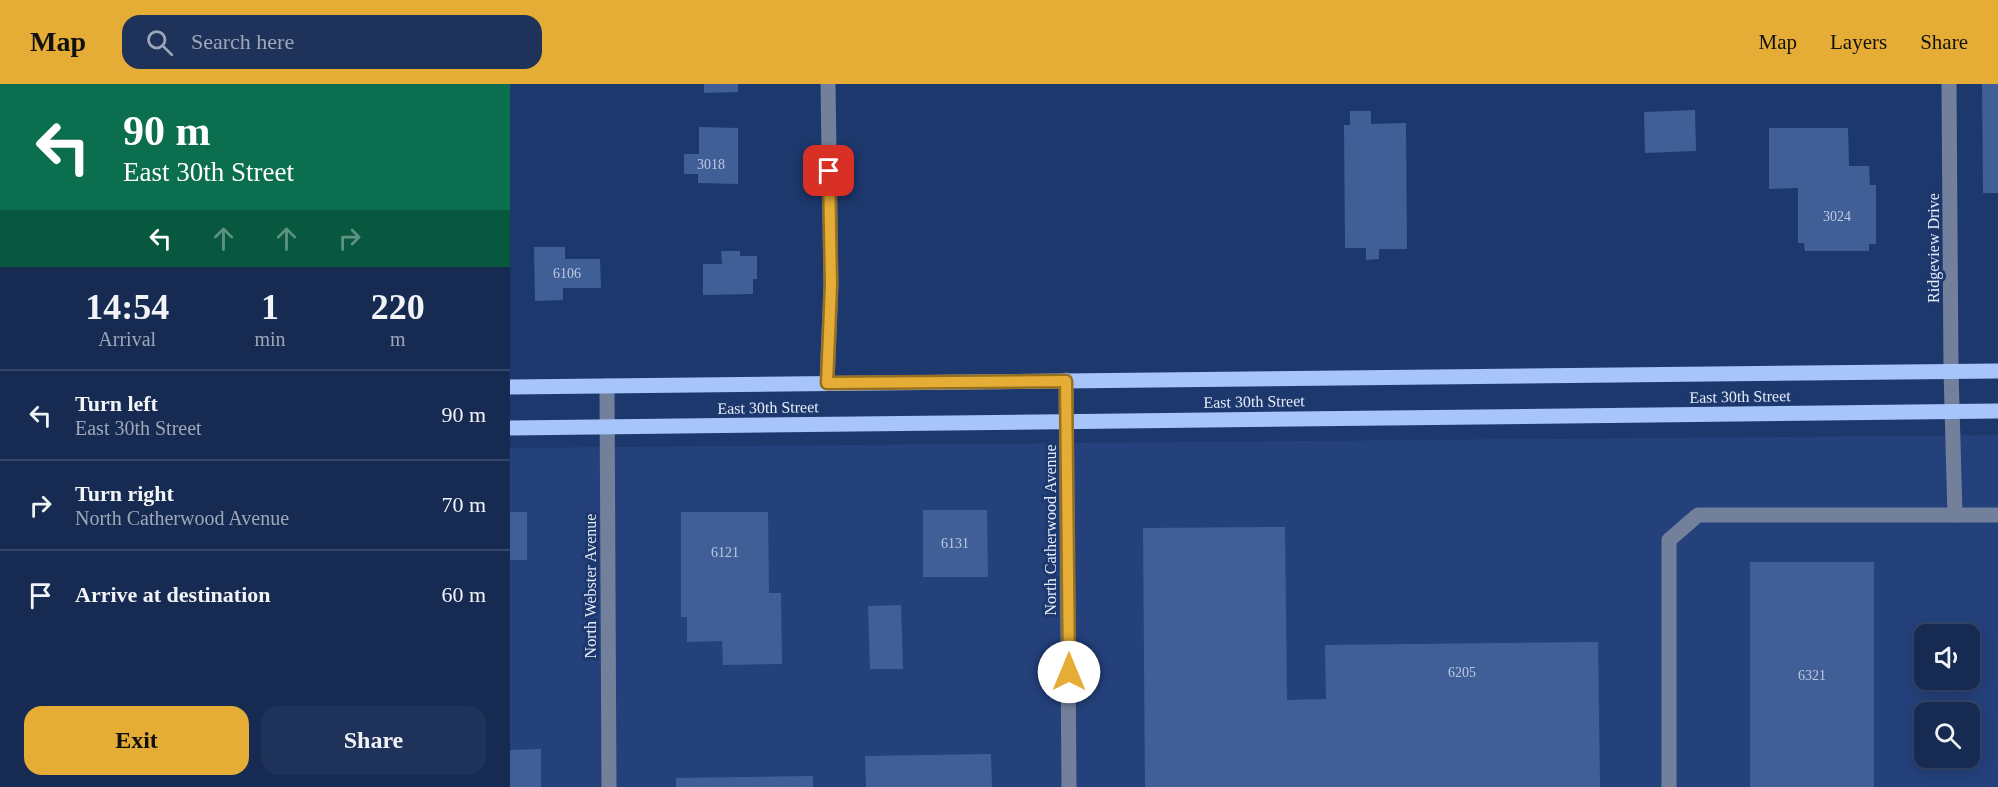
<!DOCTYPE html>
<html lang="en">
<head>
<meta charset="utf-8">
<style>
	:root { --surface:#162a52; --page:#1f3259; --text:#f1f3f6; --muted:#9ea7b8; --line:#354669; --accent:#e5ad35 }
	body { margin:0; font-family:"Times New Roman",serif; background:var(--page); color:var(--text); height:100vh; display:flex; flex-direction:column; font-size:22px; white-space:nowrap }
	* { box-sizing:border-box; margin:0 }
	p { font-size:20px; color:var(--muted) }
	.icon { flex:none; width:33px; height:33px; fill:none; stroke:currentColor; stroke-width:2; stroke-linecap:round; stroke-linejoin:round }
	.map { position:relative; flex:1; overflow:hidden }
	.side { display:flex; flex-direction:column; background:var(--surface); width:510px }
	.side>* { flex:none }
	.top-card { background:#0b6e4f; color:#fff; overflow:hidden }
	.buttons { position:absolute; left:1404px; top:540px; display:grid; gap:12px }
	.buttons a { display:grid; place-items:center; width:66px; height:66px; border-radius:12px; background:var(--surface); box-shadow:0 3px 15px #0003,0 0 0 2px var(--line); font-size:30px }
	.pin { position:absolute; display:grid; place-items:center; width:51px; height:51px; color:#fff; margin:-26px; border-radius:12px; box-shadow:0 3px 9px #0006 }
	.me { position:absolute; width:66px; margin:-33px; rotate:0deg; stroke-linejoin:round; filter:drop-shadow(0 0 4px #0008) }
	.turn { display:flex; align-items:center; gap:21px; height:126px; padding:0 24px; font-size:27px }
	.turn .icon { width:78px; height:78px; stroke-width:2.5 }
	.turn b { display:block; font-size:42px; line-height:51px }
	.lanes { display:flex; align-items:center; height:57px; padding:0 24px; background:#0003; justify-content:center; gap:30px; direction:ltr }
	.lanes .off { opacity:.35 }
	.eta { display:flex; justify-content:space-evenly; align-items:center; height:102px; text-align:center }
	.eta b { font-size:36px; font-weight:600; line-height:42px }
	.primary-button { display:flex; gap:12px; margin-top:auto; padding:12px 24px }
	.primary-button a { flex:1; height:69px; border-radius:18px; background:var(--accent); color:#111; font-size:24px; font-weight:600; line-height:69px; text-align:center }
	.primary-button a+a { background:var(--page); color:var(--text) }
	ul { padding:0; list-style:none }
	li { display:flex; align-items:center; gap:18px; height:90px; padding:0 24px; border-top:2px solid var(--line) }
	li div { flex:1 }
	li b { display:block; font-size:22px }
	li em { font-style:normal }
	header { display:flex; align-items:center; gap:36px; box-sizing:border-box; height:84px; padding:0 30px; background:var(--accent); color:#111 }
	header strong { font-size:28px }
	nav { display:flex; gap:33px; margin-inline-start:auto; font-size:21px }
	.search { width:420px; height:54px; background:var(--page); display:flex; align-items:center; gap:15px; box-sizing:border-box; padding:0 21px; border-radius:18px; color:var(--muted); font-size:22px }
	main { display:flex; flex:1; min-height:0 }
	.map>svg:first-child { display:block }
</style>
</head>
<body>
<header>
<strong>Map</strong>
<div class="search"><svg class="icon" aria-label="search" viewBox="0 0 24 24"><circle cx="10" cy="10" r="6"/><path d="M15 15l6 6"/></svg>Search here</div>
<nav><a>Map</a><a>Layers</a><a>Share</a></nav>
</header>
<main>
<section class="side">
<div class="top-card">
<div class="turn"><svg class="icon" aria-label="left" viewBox="0 0 24 24"><path d="M17 20v-9H6M10 6l-5 5 5 5"/></svg><div><b>90 m</b>East 30th Street</div></div>
<div class="lanes"><svg class="icon" aria-label="left" viewBox="0 0 24 24"><path d="M17 20v-9H6M10 6l-5 5 5 5"/></svg><svg class="icon off" aria-label="ahead" viewBox="0 0 24 24"><path d="M12 20V5M6 11l6-6 6 6"/></svg><svg class="icon off" aria-label="ahead" viewBox="0 0 24 24"><path d="M12 20V5M6 11l6-6 6 6"/></svg><svg class="icon off" aria-label="right" viewBox="0 0 24 24"><path d="M7 20v-9h11M14 6l5 5-5 5"/></svg></div>
</div>
<div class="eta">
<div><b>14:54</b><p>Arrival</p></div>
<div><b>1</b><p>min</p></div>
<div><b>220</b><p>m</p></div>
</div>
<ul>
<li><svg class="icon" aria-label="left" viewBox="0 0 24 24"><path d="M17 20v-9H6M10 6l-5 5 5 5"/></svg><div><b>Turn left</b><p>East 30th Street</p></div><em>90 m</em></li>
<li><svg class="icon" aria-label="right" viewBox="0 0 24 24"><path d="M7 20v-9h11M14 6l5 5-5 5"/></svg><div><b>Turn right</b><p>North Catherwood Avenue</p></div><em>70 m</em></li>
<li><svg class="icon" aria-label="arrive" viewBox="0 0 24 24"><path d="M6 21V4h12l-3 4 3 4H6"/></svg><div><b>Arrive at destination</b></div><em>60 m</em></li>
</ul>
<div class="primary-button"><a>Exit</a><a>Share</a></div>
</section>
<div class="map">
<svg width="1488" height="703" viewBox="0 0 1488 703">
	<rect width="100%" height="100%" fill="#1d386d"/>
	<path fill="#24417c" fill-rule="evenodd" d="M1488,351V703H0V364ZM1414,550H1460V596H1414ZM1414,628H1460V674H1414Z"/>
	<g fill="#415f97">
		<polygon points="194,0 228,0 228,8 194,9"/>
		<polygon points="1472,0 1488,0 1488,109 1473,109"/>
		<polygon points="1185,26 1186,67 1135,69 1134,28"/>
		<polygon points="840,27 861,27 861,40 896,39 897,165 869,165 869,175 856,176 856,164 835,164 834,41 840,41"/>
		<polygon points="189,43 228,44 228,100 188,99 188,90 174,90 174,70 189,70"/>
		<polygon points="1259,44 1338,44 1339,82 1359,82 1360,101 1366,101 1366,160 1359,160 1359,167 1295,167 1294,159 1288,159 1288,104 1259,105"/>
		<polygon points="24,163 55,163 55,175 90,175 91,204 53,204 53,216 25,217"/>
		<polygon points="211,167 230,167 230,172 247,172 247,195 243,195 243,210 193,211 193,180 212,180"/>
		<polygon points="413,426 477,426 478,493 413,493"/>
		<rect x="0" y="428" width="17" height="48"/>
		<polygon points="171,428 258,428 259,509 271,509 272,580 213,581 212,557 177,558 177,533 171,533"/>
		<polygon points="775,443 777,616 816,615 815,561 1088,558 1090,703 635,703 633,444"/>
		<rect x="1240" y="478" width="124" height="225"/>
		<polygon points="391,521 393,585 360,585 358,522"/>
		<polygon points="31,665 31,703 0,703 0,666"/>
		<polygon points="481,670 482,703 356,703 355,672"/>
		<polygon points="303,692 303,703 166,703 166,694"/>
	</g>
	<g fill="none" stroke-linecap="round" stroke-linejoin="round">
		<g stroke="#72809b" stroke-width="15">
			<polyline points="556,296 559,703"/>
			<polyline points="317,299 321,201 318,0"/>
			<polyline points="97,302 99,703"/>
			<polyline points="1445,431 1488,431"/>
			<polyline points="1159,703 1159,456 1188,431 1445,431 1441,287 1439,0"/>
		</g>
		<g stroke="#a7c5fb" stroke-width="15">
			<polyline points="0,303 1488,287"/>
			<polyline points="0,344 1488,327"/>
		</g>
	</g>
	<g fill="none" stroke-linecap="round" stroke-linejoin="round">
		<g stroke="#957022" stroke-width="15">
			<polyline id="route" points="319,87 321,201 317,299 556,297 559,588"/>
		</g>
		<use href="#route" stroke="#e5ad35" stroke-width="10"/>
	</g>
	<g text-anchor="middle" stroke-width="6" stroke-linejoin="round" paint-order="stroke">
		<g font-size="14" fill="#bcc9e1">
			<text x="201" y="85">3018</text>
			<text x="1327" y="137">3024</text>
			<text x="57" y="194">6106</text>
			<text x="445" y="464">6131</text>
			<text x="215" y="473">6121</text>
			<text x="952" y="593">6205</text>
			<text x="1302" y="596">6321</text>
		</g>
		<g font-size="16" fill="#e5ecfa" stroke="#1d386d">
			<text transform="translate(1423 164) rotate(-90)" y="6">Ridgeview Drive</text>
			<text transform="translate(1230 312) rotate(-1)" y="6">East 30th Street</text>
			<text transform="translate(744 317) rotate(-1)" y="6">East 30th Street</text>
			<text transform="translate(258 323) rotate(-1)" y="6">East 30th Street</text>
			<text transform="translate(540 446) rotate(-90)" y="6">North Catherwood Avenue</text>
			<text transform="translate(80 502) rotate(-90)" y="6">North Webster Avenue</text>
		</g>
	</g>
</svg>
<div class="buttons">
<a><svg class="icon" aria-label="sound" viewBox="0 0 24 24"><path d="M4 9h4l5-4v14l-5-4H4zM17 9q2 3 0 6"/></svg></a>
<a><svg class="icon" aria-label="search" viewBox="0 0 24 24"><circle cx="10" cy="10" r="6"/><path d="M15 15l6 6"/></svg></a>
</div>
<div class="pin" style="left:319px;top:87px;background:#d93025"><svg class="icon" aria-label="arrive" viewBox="0 0 24 24"><path d="M6 21V4h12l-3 4 3 4H6"/></svg></div>
<svg class="me" style="left:559px;top:588px" viewBox="-20 -20 40 40"><circle r="19" fill="#fff"/><path d="M0-13L10 11 0 6-10 11z" fill="#e5ad35"/></svg>
</div>
</main>
</body>
</html>
